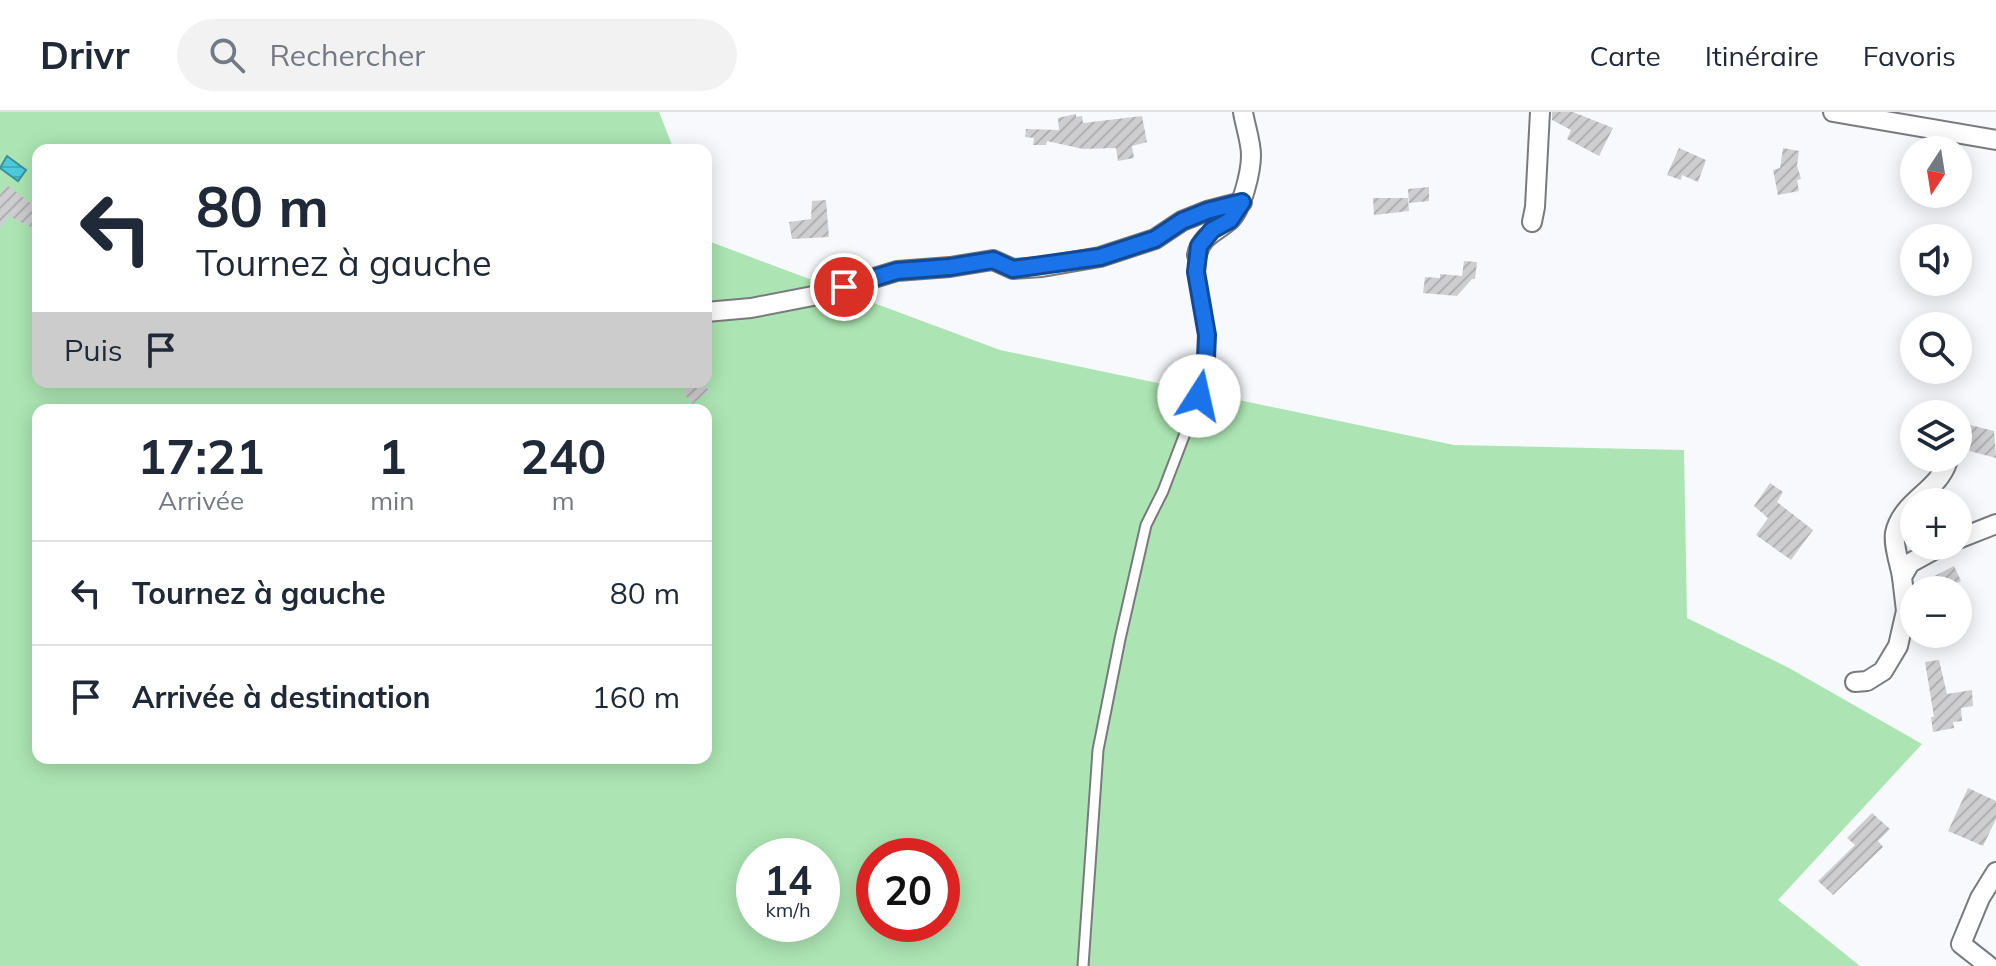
<!DOCTYPE html>
<html lang="fr">
<head>
<meta charset="utf-8">
<style>
	:root { --surface:#fff; --page:#f2f2f3; --text:#1f2937; --muted:#747a83; --line:#e0e1e3 }
	body { margin:0; font-family:Mulish,sans-serif; background:var(--page); color:var(--text); height:100vh; display:flex; flex-direction:column; font-size:30px; white-space:nowrap }
	* { box-sizing:border-box; margin:0 }
	p { font-size:26px; color:var(--muted) }
	.icon { flex:none; width:44px; height:44px; fill:none; stroke:currentColor; stroke-width:2; stroke-linecap:round; stroke-linejoin:round }
	.map { position:relative; flex:1; overflow:hidden }
	.side { position:absolute; left:32px; top:292px; width:680px; height:360px; display:flex; flex-direction:column; background:var(--surface); border-radius:16px; box-shadow:0 4px 20px #0003 }
	.side>* { flex:none }
	.banner { position:absolute; left:32px; top:32px; width:680px; height:244px; border-radius:16px; box-shadow:0 4px 20px #0003; background:#fff; color:var(--text); overflow:hidden }
	.needle { width:52px; rotate:192deg }
	.tools { position:absolute; left:1900px; top:24px; display:grid; gap:16px }
	.tools a { display:grid; place-items:center; width:72px; height:72px; border-radius:50%; background:var(--surface); box-shadow:0 4px 20px #0003; font-size:40px }
	.speed { position:absolute; left:736px; top:726px; display:flex; gap:16px; font-size:40px; font-weight:700; text-align:center }
	.speed>* { display:grid; place-content:center; width:104px; height:104px; border-radius:50%; background:var(--surface); box-shadow:0 4px 20px #0003; line-height:1 }
	.speed small { font-size:20px; font-weight:400 }
	.speed .limit { border:12px solid #d22; background:#fff; color:#111 }
	.pin { position:absolute; display:grid; place-items:center; width:68px; height:68px; color:#fff; margin:-34px; border:4px solid #fff; border-radius:50%; box-shadow:0 2px 8px #0007 }
	.me { position:absolute; width:88px; margin:-44px; rotate:10deg; stroke-linejoin:round; filter:drop-shadow(0 0 6px #0008) }
	.turn { display:flex; align-items:center; gap:28px; height:168px; padding:0 32px; font-size:36px }
	.turn .icon { width:104px; height:104px; stroke-width:2.5 }
	.turn b { display:block; font-size:56px; line-height:68px }
	.then { display:flex; align-items:center; height:76px; padding:0 32px; background:#0003; gap:16px; font-size:30px }
	.eta { display:flex; justify-content:space-evenly; align-items:center; height:136px; text-align:center }
	.eta b { font-size:48px; font-weight:700; line-height:56px }
	ul { padding:0; list-style:none }
	li { display:flex; align-items:center; gap:24px; height:104px; padding:0 32px; border-top:2px solid var(--line) }
	li div { flex:1 }
	li b { display:block; font-size:30px }
	li em { font-style:normal }
	header { display:flex; align-items:center; gap:48px; box-sizing:border-box; height:112px; padding:0 40px; background:var(--surface); border-bottom:2px solid var(--line) }
	header strong { font-size:38px }
	nav { display:flex; gap:44px; margin-inline-start:auto; font-size:28px }
	.search { width:560px; height:72px; background:var(--page); display:flex; align-items:center; gap:20px; box-sizing:border-box; padding:0 28px; border-radius:44px; color:var(--muted); font-size:30px }
	.map>svg:first-child { display:block }
</style>
</head>
<body>
<header>
<strong>Drivr</strong>
<div class="search"><svg class="icon" aria-label="search" viewBox="0 0 24 24"><circle cx="10" cy="10" r="6"/><path d="M15 15l6 6"/></svg>Rechercher</div>
<nav><a>Carte</a><a>Itinéraire</a><a>Favoris</a></nav>
</header>
<div class="map">
<svg width="1996" height="854" viewBox="0 0 1996 854">
	<defs>
		<pattern id="water-rules" width="6" height="5" patternUnits="userSpaceOnUse" patternTransform="scale(2)"><rect width="6" height="5" fill="#4dcbdc"/><path d="M0 2.5h6" fill="none" stroke="#42adbc"/></pattern>
		<pattern id="building-hatch" width="6" height="6" patternUnits="userSpaceOnUse" patternTransform="scale(2)"><rect width="6" height="6" fill="#ceced1"/><path d="M-1 1l2-2M0 6l6-6M5 7l2-2" fill="none" stroke="#b0b0b2"/></pattern>
	</defs>
	<rect width="100%" height="100%" fill="#f8f9fc"/>
	<path fill="#ace5b3" fill-rule="evenodd" d="M0,0H659L674,38H38V270H706V124L708,129L1000,238L1454,333L1684,338L1687,506L1789,556L1922,632L1778,788L1860,854H0ZM38,298H706V646H38ZM754,744H822V812H754ZM874,744H942V812H874Z"/>
	<polygon fill="url(#water-rules)" stroke="#3a929e" stroke-width="2" points="7,44 26,58 18,69 0,56"/>
	<g fill="url(#building-hatch)">
		<polygon points="1552,0 1573,0 1613,16 1599,44 1567,27 1571,18 1552,8"/>
		<polygon points="1076,2 1076,5 1082,4 1083,11 1142,4 1147,30 1132,34 1134,46 1118,49 1116,36 1083,37 1047,29 1046,33 1033,33 1034,26 1025,25 1026,17 1059,18 1058,6"/>
		<polygon points="1679,36 1706,48 1698,70 1682,63 1681,68 1667,63"/>
		<polygon points="1783,36 1799,39 1797,53 1801,67 1797,68 1799,79 1778,83 1773,58 1780,56"/>
		<polygon points="7,73 38,97 38,119 9,104 0,116 0,83"/>
		<polygon points="1429,75 1429,89 1409,91 1408,77"/>
		<polygon points="1373,86 1408,86 1409,99 1374,103"/>
		<polygon points="826,88 829,125 792,127 789,110 811,107 812,89"/>
		<polygon points="1464,149 1477,150 1475,167 1472,167 1457,184 1423,181 1425,165 1440,166 1440,162 1462,164"/>
		<polygon points="696,270 703,270 709,279 692,292 683,280"/>
		<polygon points="1970,313 1994,319 1996,346 1958,336 1958,320 1968,322"/>
		<polygon points="1770,371 1783,380 1777,390 1813,418 1791,448 1756,423 1768,406 1754,394"/>
		<polygon points="1954,454 1961,469 1943,478 1916,478 1915,474"/>
		<polygon points="1939,548 1947,582 1972,578 1973,594 1961,596 1962,609 1953,610 1954,616 1933,620 1931,605 1934,605 1925,550"/>
		<polygon points="1968,676 1996,689 1996,707 1983,734 1948,719"/>
		<polygon points="1872,701 1890,717 1878,729 1883,735 1833,783 1818,769 1855,733 1847,726"/>
	</g>
	<g fill="none" stroke-linecap="round" stroke-linejoin="round">
		<g stroke="#797a7d" stroke-width="13">
			<polyline id="lane" points="1083,854 1098,638 1120,527 1146,413 1163,379 1205,269 1207,223 1196,160 1197,143"/>
		</g>
		<g stroke="#797a7d" stroke-width="22">
			<g id="street">
				<polyline points="1833,0 1996,28"/>
				<polyline points="1532,110 1535,95 1540,0"/>
				<path d="M1197,143C1201,123 1217,120 1230,108C1242,97 1251,60 1251,43C1251,30 1245,13 1243,0"/>
				<polyline points="706,200 751,196 818,183 897,159 950,155 993,148 1013,157 1042,155 1100,145 1155,127 1182,109 1207,99 1242,90"/>
				<polyline points="1958,427 1996,412"/>
				<path d="M1902,465C1900,452 1893,434 1895,421C1902,389 1937,380 1947,351"/>
				<polyline points="1855,570 1867,569 1883,559 1898,534 1906,499 1902,465 1910,451 1941,434"/>
				<polyline points="1989,854 1961,832 1980,786 1996,760"/>
			</g>
		</g>
		<use href="#lane" stroke="#fff" stroke-width="9"/>
		<use href="#street" stroke="#fff" stroke-width="18"/>
	</g>
	<g fill="none" stroke-linecap="round" stroke-linejoin="round">
		<g stroke="#114b97" stroke-width="20">
			<polyline id="route" points="844,175 897,159 950,155 993,148 1013,157 1100,145 1155,127 1182,109 1207,99 1242,90 1230,108 1212,118 1199,134 1196,160 1207,223 1205,269 1199,284"/>
		</g>
		<use href="#route" stroke="#1a73e8" stroke-width="14"/>
	</g>
</svg>
<div class="tools">
<a><svg class="needle" viewBox="-14 -14 28 28"><path d="M0-13l5 13h-10z" fill="#e53935"/><path d="M0 13l5-13h-10z" fill="#747a83"/></svg></a>
<a><svg class="icon" aria-label="sound" viewBox="0 0 24 24"><path d="M4 9h4l5-4v14l-5-4H4zM17 9q2 3 0 6"/></svg></a>
<a><svg class="icon" aria-label="search" viewBox="0 0 24 24"><circle cx="10" cy="10" r="6"/><path d="M15 15l6 6"/></svg></a>
<a><svg class="icon" aria-label="layers" viewBox="0 0 24 24"><path d="M12 4l9 5-9 5-9-5zM3 14l9 5 9-5"/></svg></a>
<a>+</a>
<a>−</a>
</div>
<div class="speed"><div>14<small>km/h</small></div><div class="limit">20</div></div>
<div class="pin" style="left:844px;top:175px;background:#d93025"><svg class="icon" aria-label="arrive" viewBox="0 0 24 24"><path d="M6 21V4h12l-3 4 3 4H6"/></svg></div>
<svg class="me" style="left:1199px;top:284px" viewBox="-20 -20 40 40"><circle r="19" fill="#fff"/><path d="M0-13L10 11 0 6-10 11z" fill="#1a73e8"/></svg>
<div class="banner">
<div class="turn"><svg class="icon" aria-label="left" viewBox="0 0 24 24"><path d="M17 20v-9H6M10 6l-5 5 5 5"/></svg><div><b>80 m</b>Tournez à gauche</div></div>
<div class="then">Puis<svg class="icon" aria-label="arrive" viewBox="0 0 24 24"><path d="M6 21V4h12l-3 4 3 4H6"/></svg></div>
</div>
<section class="side">
<div class="eta">
<div><b>17:21</b><p>Arrivée</p></div>
<div><b>1</b><p>min</p></div>
<div><b>240</b><p>m</p></div>
</div>
<ul>
<li><svg class="icon" aria-label="left" viewBox="0 0 24 24"><path d="M17 20v-9H6M10 6l-5 5 5 5"/></svg><div><b>Tournez à gauche</b></div><em>80 m</em></li>
<li><svg class="icon" aria-label="arrive" viewBox="0 0 24 24"><path d="M6 21V4h12l-3 4 3 4H6"/></svg><div><b>Arrivée à destination</b></div><em>160 m</em></li>
</ul>
</section>
</div>
</body>
</html>
